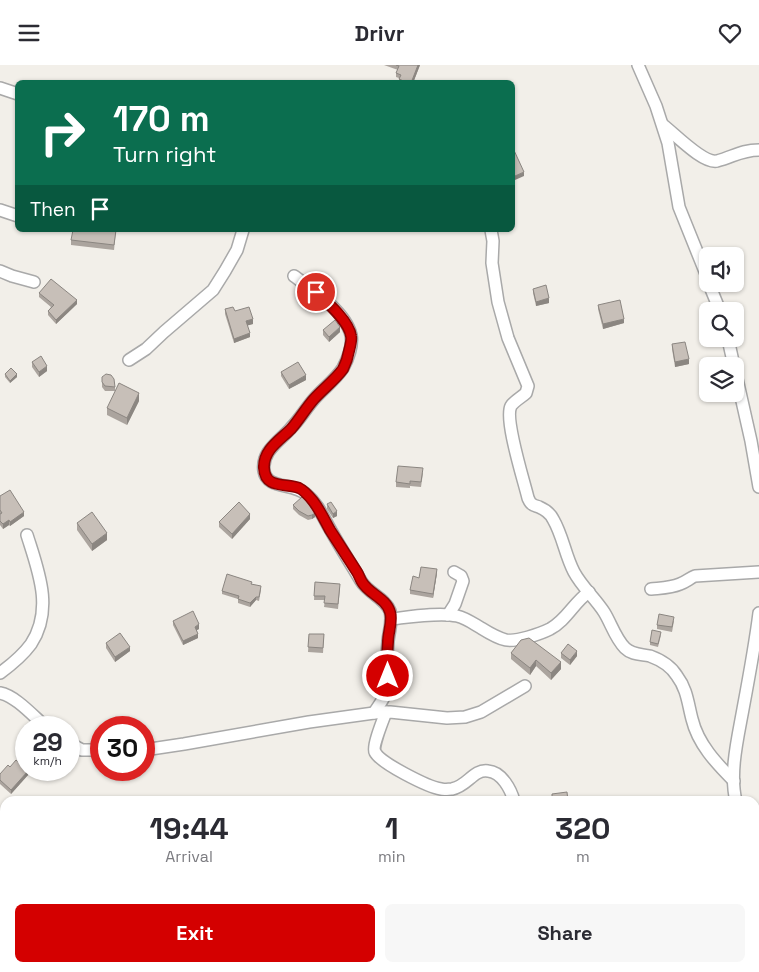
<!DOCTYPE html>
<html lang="en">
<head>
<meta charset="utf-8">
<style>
	:root { --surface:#fff; --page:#f7f7f7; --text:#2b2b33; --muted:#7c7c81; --accent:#d40000 }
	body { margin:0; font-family:"Space Grotesk",sans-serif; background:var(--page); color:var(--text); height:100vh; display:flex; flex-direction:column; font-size:19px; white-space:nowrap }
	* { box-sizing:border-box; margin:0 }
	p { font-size:16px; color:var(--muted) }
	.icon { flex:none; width:28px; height:28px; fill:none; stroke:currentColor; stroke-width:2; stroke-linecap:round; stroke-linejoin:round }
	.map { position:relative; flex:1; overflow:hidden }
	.sheet { position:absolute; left:0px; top:731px; width:760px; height:176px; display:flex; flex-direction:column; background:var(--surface); border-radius:15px 15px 0 0; box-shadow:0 1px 4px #0004 }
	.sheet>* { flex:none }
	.hud { position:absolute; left:15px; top:15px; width:500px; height:152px; border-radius:8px; box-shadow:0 1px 4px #0004; background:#0b6e4f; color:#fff; overflow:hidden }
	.fabs { position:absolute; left:699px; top:182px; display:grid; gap:10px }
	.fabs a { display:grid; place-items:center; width:45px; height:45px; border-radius:8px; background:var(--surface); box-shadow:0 1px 4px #0004; font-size:25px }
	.speed { position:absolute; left:15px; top:651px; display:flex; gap:10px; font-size:25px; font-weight:700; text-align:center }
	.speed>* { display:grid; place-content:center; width:65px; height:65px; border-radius:50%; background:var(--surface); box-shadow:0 1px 4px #0004; line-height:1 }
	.speed small { font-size:12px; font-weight:400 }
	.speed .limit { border:8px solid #d22; background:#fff; color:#111 }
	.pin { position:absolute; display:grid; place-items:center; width:42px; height:42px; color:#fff; margin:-21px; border:2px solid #fff; border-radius:50%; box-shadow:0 1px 5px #0007 }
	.me { position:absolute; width:55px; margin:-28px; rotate:0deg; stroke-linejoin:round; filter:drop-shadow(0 0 4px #0008) }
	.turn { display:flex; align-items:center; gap:18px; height:105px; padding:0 15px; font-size:22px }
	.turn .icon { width:65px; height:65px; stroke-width:2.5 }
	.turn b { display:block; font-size:35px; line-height:42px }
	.then { display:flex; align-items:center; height:48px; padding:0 15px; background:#0003; gap:10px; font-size:19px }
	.eta { display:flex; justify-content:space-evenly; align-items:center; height:85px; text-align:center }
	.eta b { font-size:30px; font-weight:600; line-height:35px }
	.primary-button { display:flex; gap:10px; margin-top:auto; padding:10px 15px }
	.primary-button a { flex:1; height:58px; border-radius:8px; background:var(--accent); color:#fff; font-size:20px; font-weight:600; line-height:58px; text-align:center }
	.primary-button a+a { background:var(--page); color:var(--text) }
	header { display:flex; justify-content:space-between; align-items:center; height:65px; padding:0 15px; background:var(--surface); font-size:22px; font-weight:600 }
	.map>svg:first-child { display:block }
</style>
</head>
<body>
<header><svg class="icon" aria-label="menu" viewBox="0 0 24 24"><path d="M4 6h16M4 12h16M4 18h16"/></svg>Drivr<svg class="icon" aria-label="heart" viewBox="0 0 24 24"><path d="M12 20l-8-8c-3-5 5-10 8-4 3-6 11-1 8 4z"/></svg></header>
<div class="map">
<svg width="759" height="907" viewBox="0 0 759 907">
	<rect width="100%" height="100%" fill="#f2efe9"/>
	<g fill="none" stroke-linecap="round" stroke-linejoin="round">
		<g stroke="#a9a9a9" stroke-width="14">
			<g id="minor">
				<polyline points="638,0 656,41 668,78 679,142 708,214"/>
				<polyline points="0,23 18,29"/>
				<path d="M663,60C675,69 703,99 717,96C733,92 741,85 759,85"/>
				<polyline points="0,145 18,151"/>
				<path d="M491,165L493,176L492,198L498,237L508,273L528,321L526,328C522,332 514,336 511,341C504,354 524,416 528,433C529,435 530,438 532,439C534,441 537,441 539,442C546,445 550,448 553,454C563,471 565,490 574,507C582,522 595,533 604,547C611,558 615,573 625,583C632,590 641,589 650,591C661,595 671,601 677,611C687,624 688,639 692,654C698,679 716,698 734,716"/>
				<polyline points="0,206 12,211 34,217"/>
				<path d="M294,211C312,224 346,247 351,270C353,280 348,294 343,303C336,314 324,323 315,333C306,343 300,354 291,363C280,376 261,386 264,406C267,425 294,417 307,430C318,439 323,452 330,464C340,482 351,499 361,516C368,528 385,533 390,546C393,555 389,566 388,576C387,587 387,599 388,610C388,615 388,620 387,625C385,633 378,641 374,648"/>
				<polyline points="709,219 720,246"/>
				<polyline points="728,274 734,301"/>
				<polyline points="129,295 146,284 164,267 213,225 225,206 237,185 243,165"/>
				<polyline points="735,305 751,376 759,422"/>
				<path d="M651,524C660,523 671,523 680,519C686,517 690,513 695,511L759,507"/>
				<polyline points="448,550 455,539 463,516 461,511 454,507"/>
				<path d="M391,554C409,552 440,547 457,551C466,553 474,559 481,563C489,568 497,573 506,575C516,577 540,569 550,564C567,555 574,537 589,527"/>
				<path d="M0,608C11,600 23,590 31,579C54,544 38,505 27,470"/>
				<path d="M0,628C16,631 34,652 46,662"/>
				<path d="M386,647C383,655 372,682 375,687C380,698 428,722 441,724C444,725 449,724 452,724C468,721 473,704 488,706C502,707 511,725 514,736"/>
				<polyline points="69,678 82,685 101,685"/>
				<polyline points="144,685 184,679 309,657 374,648 390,647 447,653 465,652 481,647 525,621"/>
				<path d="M736,736C729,708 738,672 743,644C749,612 755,580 759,548"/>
				<polyline points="755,771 759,775"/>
				<polyline points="405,907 408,902"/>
			</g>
		</g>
		<use href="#minor" stroke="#fff" stroke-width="11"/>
	</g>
	<g fill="#aba49e">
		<polygon points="384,0 420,0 413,18 399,18 399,13 396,12 396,8 398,5"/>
		<polygon points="77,165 116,165 114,185 71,180 71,175"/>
		<polygon points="533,224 549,238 536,241 533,228"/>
		<polygon points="39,228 77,239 56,259 48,250 48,246 51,242 39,232"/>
		<polygon points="598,240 624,258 603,264 598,244"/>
		<polygon points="225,244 235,246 253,259 247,260 250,272 234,278 225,249"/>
		<polygon points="323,265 340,267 329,277 323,270"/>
		<polygon points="672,279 689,299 675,302 672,284"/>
		<polygon points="32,297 47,306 39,312 32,302"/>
		<polygon points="281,307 306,315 289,324 281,311"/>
		<polygon points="5,309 17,312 10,318 5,312"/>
		<polygon points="102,317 115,322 115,326 105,326 102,322"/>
		<polygon points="139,336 127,360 107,350 107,343"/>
		<polygon points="423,408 421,422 410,421 410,423 396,422 396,417"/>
		<polygon points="0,431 24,451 10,461 9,460 3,464 0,460"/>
		<polygon points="327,439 337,451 333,453 327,444"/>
		<polygon points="293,440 315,452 312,454 308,455 299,450 293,444"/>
		<polygon points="250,454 232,474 219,462 219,457"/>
		<polygon points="77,458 107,475 92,486 77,465"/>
		<polygon points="437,508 433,533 410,529 410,525 419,513"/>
		<polygon points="315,517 340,523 338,544 324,542 325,535 314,535"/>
		<polygon points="252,519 261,525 259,536 256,535 250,542 238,538 238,534 222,529 222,526"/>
		<polygon points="173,556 199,564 197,565 198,573 183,580 173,560"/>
		<polygon points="674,556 672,567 657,564 657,560"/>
		<polygon points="309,569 324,569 323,588 308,587"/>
		<polygon points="661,570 658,582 650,580 650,577"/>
		<polygon points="521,575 561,604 551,615 536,601 530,610 511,594 511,588"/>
		<polygon points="106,578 130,586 115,597 106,583"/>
		<polygon points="561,588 577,591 570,600 561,593"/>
		<polygon points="0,709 28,710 11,729 0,719"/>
		<polygon points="759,813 759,844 755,840 755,816"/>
	</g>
	<g fill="#8b8681">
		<polygon points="418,0 420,0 413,18 411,18"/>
		<polygon points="524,107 524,111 515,115 515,111"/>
		<polygon points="549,233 549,238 536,241 536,237"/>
		<polygon points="77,235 77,239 56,259 56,255"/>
		<polygon points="253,254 253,259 246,261 246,256"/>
		<polygon points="624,254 624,258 603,264 603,259"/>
		<polygon points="340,262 340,267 329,277 329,272"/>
		<polygon points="250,268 250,272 234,278 234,274"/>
		<polygon points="689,294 689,299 675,302 675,297"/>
		<polygon points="47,301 47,306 39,312 39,307"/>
		<polygon points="17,309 17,312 10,318 10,316"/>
		<polygon points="306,310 306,315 289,324 289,320"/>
		<polygon points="139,328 139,336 127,360 127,353"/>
		<polygon points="337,446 337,451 333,453 333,449"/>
		<polygon points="24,447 24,451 10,461 10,457"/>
		<polygon points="315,448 315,452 312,454 312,450"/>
		<polygon points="250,449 250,454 232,474 232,469"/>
		<polygon points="9,455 9,460 3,464 3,459"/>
		<polygon points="107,468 107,475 92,486 92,479"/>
		<polygon points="437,504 437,508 433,533 433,529"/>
		<polygon points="256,532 256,535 250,542 250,538"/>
		<polygon points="199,559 199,564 195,566 195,562"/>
		<polygon points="198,569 198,573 183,580 183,576"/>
		<polygon points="130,582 130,586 115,597 115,592"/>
		<polygon points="577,586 577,591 570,600 570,595"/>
		<polygon points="536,595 536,601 530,610 530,603"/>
		<polygon points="561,597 561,604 551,615 551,608"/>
		<polygon points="28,706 28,710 11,729 11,725"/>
		<polygon points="121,904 121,907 110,907"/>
	</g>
	<g fill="#c7bfb8" stroke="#8b8681">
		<polygon points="396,0 418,0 411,18 408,18 399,14 401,10 396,8 399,1"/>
		<polygon points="512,81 524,107 515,111 512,105"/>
		<polygon points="73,165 77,166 77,165 116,165 114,180 71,175"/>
		<polygon points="51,214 77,235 56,255 48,246 54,240 39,228"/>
		<polygon points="546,220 549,233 536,237 533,224"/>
		<polygon points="620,235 624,254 603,259 598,240"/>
		<polygon points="233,242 235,246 249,242 253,254 246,256 250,268 234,274 225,244"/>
		<polygon points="335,255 340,262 329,272 323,265"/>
		<polygon points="685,277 689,294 675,297 672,279"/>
		<polygon points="41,291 47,301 39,307 32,297"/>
		<polygon points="298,297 306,310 289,320 281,307"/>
		<polygon points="11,303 17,309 10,316 5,309"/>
		<polygon points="106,309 111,310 114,314 115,322 105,321 102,317 102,312"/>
		<polygon points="119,318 139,328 127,353 107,343"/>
		<polygon points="398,401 423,403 421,417 410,416 410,419 396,417"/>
		<polygon points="10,425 24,447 10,457 9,455 3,459 0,456 0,449 2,448 0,445 0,431"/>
		<polygon points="302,432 308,438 315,448 312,450 308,451 299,446 293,440"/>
		<polygon points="239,437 250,449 232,469 219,457"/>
		<polygon points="331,437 337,446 333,449 327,439"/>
		<polygon points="92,447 107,468 92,479 77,458"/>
		<polygon points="421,502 437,504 433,529 410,525 413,511 419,513"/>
		<polygon points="227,509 252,517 251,519 261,521 259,532 256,532 250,538 238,534 239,531 222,526"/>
		<polygon points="315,517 340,519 338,539 324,538 325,531 314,531"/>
		<polygon points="193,546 199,559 195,562 198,569 183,576 173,556"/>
		<polygon points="659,549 674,552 672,562 657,560"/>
		<polygon points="652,565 661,567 658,579 650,577"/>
		<polygon points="120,568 130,582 115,592 106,578"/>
		<polygon points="309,569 324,569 323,583 308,582"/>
		<polygon points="529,573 561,597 551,608 536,595 530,603 511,588 521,575"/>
		<polygon points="568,579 577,586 570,595 561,588"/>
		<polygon points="16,695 28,706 11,725 0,715 0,709 8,700 10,702"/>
		<polygon points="567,727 568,736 552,736 552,729"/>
		<polygon points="759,813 759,840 755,835 755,816"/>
		<polygon points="106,902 120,902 121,904 108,907"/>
	</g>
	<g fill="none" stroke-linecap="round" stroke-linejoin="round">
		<g stroke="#8a0000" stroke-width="12">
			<path id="route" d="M316,227C327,237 349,256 351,271C352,275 350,282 349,286C348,292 346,298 343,304C335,315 323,324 314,334C306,343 299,355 291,364C280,375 263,385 264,403C265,424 285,418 299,423C305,426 309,431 313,436C320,445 325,456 330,465C339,479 348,493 357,507C359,510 360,514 362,517C369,529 386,533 390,547C393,556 388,567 388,577C387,588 387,599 388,611"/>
		</g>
		<use href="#route" stroke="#d40000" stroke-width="9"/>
	</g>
</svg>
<div class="fabs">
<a><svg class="icon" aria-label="sound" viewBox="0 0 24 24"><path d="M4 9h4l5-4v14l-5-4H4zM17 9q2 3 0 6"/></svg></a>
<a><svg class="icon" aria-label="search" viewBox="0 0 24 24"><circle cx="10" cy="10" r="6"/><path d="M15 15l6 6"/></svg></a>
<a><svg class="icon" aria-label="layers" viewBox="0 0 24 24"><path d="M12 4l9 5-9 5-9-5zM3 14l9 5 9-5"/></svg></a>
</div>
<div class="speed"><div>29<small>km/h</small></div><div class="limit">30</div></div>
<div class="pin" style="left:316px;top:227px;background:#d93025"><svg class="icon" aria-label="arrive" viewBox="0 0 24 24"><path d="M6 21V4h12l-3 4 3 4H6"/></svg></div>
<svg class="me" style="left:388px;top:611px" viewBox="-20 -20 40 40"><circle r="17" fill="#d40000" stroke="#fff" stroke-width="3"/><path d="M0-11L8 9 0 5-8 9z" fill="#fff"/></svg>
<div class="hud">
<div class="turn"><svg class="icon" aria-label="right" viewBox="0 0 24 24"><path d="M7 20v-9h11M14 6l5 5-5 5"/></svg><div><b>170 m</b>Turn right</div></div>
<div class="then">Then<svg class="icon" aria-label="arrive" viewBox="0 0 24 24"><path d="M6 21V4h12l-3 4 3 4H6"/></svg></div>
</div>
<section class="sheet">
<div class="eta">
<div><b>19:44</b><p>Arrival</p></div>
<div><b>1</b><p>min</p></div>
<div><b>320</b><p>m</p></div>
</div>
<div class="primary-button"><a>Exit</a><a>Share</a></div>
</section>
</div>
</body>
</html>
